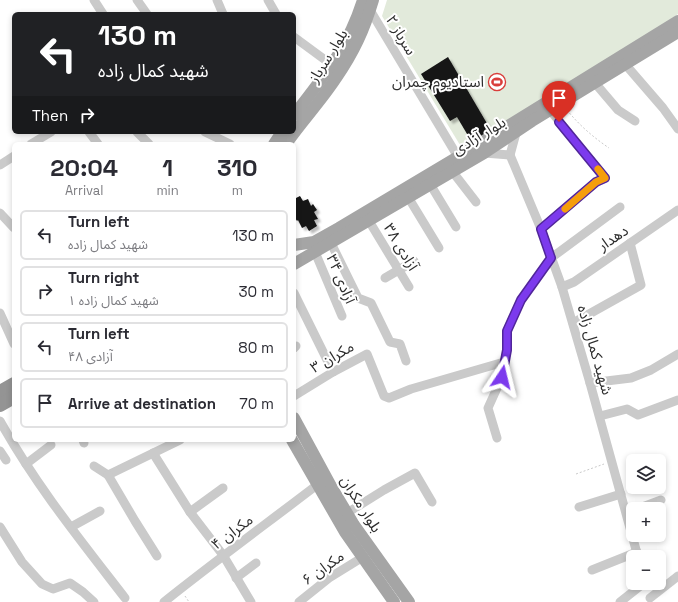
<!DOCTYPE html>
<html lang="en">
<head>
<meta charset="utf-8">
<style>
	:root { --surface:#fff; --page:#f7f7f7; --text:#2b2b33; --muted:#7c7c81; --line:#e1e1e2 }
	body { margin:0; font-family:"Space Grotesk","Noto Sans Arabic",sans-serif; background:var(--page); color:var(--text); height:100vh; display:flex; flex-direction:column; font-size:15px; white-space:nowrap }
	* { box-sizing:border-box; margin:0 }
	p { font-size:13px; color:var(--muted) }
	.icon { flex:none; width:22px; height:22px; fill:none; stroke:currentColor; stroke-width:2; stroke-linecap:round; stroke-linejoin:round }
	.map { position:relative; flex:1; overflow:hidden }
	.details { position:absolute; left:12px; top:142px; width:284px; height:300px; display:flex; flex-direction:column; background:var(--surface); border-radius:6px; box-shadow:0 2px 6px #0003 }
	.details>* { flex:none }
	.guide { position:absolute; left:12px; top:12px; width:284px; height:122px; border-radius:6px; box-shadow:0 2px 6px #0003; background:#202124; color:#fff; overflow:hidden }
	.tools { position:absolute; left:626px; top:454px; display:grid; gap:8px }
	.tools a { display:grid; place-items:center; width:40px; height:40px; border-radius:6px; background:var(--surface); box-shadow:0 2px 6px #0003; font-size:20px }
	.pin { position:absolute; display:grid; place-items:center; width:34px; height:34px; color:#fff; margin:-41px -17px; border-radius:50% 50% 50% 0; rotate:-45deg; box-shadow:0 0 4px #0007 }
	.pin .icon { rotate:45deg }
	.me { position:absolute; width:44px; margin:-22px; rotate:10deg; stroke-linejoin:round; filter:drop-shadow(0 0 3px #0008) }
	.turn { display:flex; align-items:center; gap:14px; height:84px; padding:0 20px; font-size:18px }
	.turn .icon { width:52px; height:52px; stroke-width:2.5 }
	.turn b { display:block; font-size:28px; line-height:34px }
	.then { display:flex; align-items:center; height:38px; padding:0 20px; background:#0003; gap:8px; font-size:15px }
	.eta { display:flex; justify-content:space-evenly; align-items:center; height:68px; text-align:center }
	.eta b { font-size:24px; font-weight:800; line-height:28px }
	ul { padding:0; list-style:none }
	li { display:flex; align-items:center; gap:12px; height:50px; margin:0 8px 6px; padding:0 12px; border:2px solid var(--line); border-radius:6px }
	li div { flex:1 }
	li b { display:block; font-size:15px }
	li em { font-style:normal }
	.map>svg:first-child { display:block }
</style>
</head>
<body>
<div class="map">
<svg width="678" height="602" viewBox="0 0 678 602">
	<defs>
		<filter id="shadow"><feDropShadow dx="3" dy="3" stdDeviation="1" flood-color="#0004"/></filter>
	</defs>
	<rect width="100%" height="100%" fill="#fff"/>
	<polygon fill="#e2eadb" points="387,0 678,0 678,14 652,32 463,150 382,16"/>
	<g fill="#141414" filter="url(#shadow)">
		<polygon points="448,57 492,132 473,144 457,117 450,121 421,74"/>
		<polygon points="300,196 303,201 308,199 311,206 313,204 317,210 314,212 318,219 314,220 317,226 309,231 306,226 302,228 298,220 297,221 294,216 295,216 294,213 294,199"/>
	</g>
	<g fill="none" stroke-linecap="round" stroke-linejoin="round">
		<g stroke="#cacaca" stroke-width="1" stroke-dasharray="2 2" stroke-linecap="butt">
			<path d="M567,110C579,125 593,137 609,148"/>
			<polyline points="576,474 604,464"/>
			<polyline points="185,596 189,602"/>
		</g>
		<g stroke="#cacaca" stroke-width="9">
			<polyline points="94,0 103,14"/>
			<polyline points="137,0 147,14"/>
			<polyline points="217,0 223,14"/>
			<polyline points="268,0 276,14"/>
			<polyline points="370,10 458,157"/>
			<polyline points="294,37 332,65"/>
			<polyline points="625,64 663,108 678,129"/>
			<polyline points="595,83 618,110 635,121"/>
			<polyline points="89,132 98,144"/>
			<polyline points="137,132 149,144"/>
			<polyline points="205,132 230,144"/>
			<polyline points="31,144 51,132"/>
			<polyline points="484,153 510,155"/>
			<polyline points="510,155 541,229 562,287 590,383 638,557"/>
			<polyline points="510,155 516,133"/>
			<polyline points="0,165 14,156"/>
			<polyline points="452,171 476,202"/>
			<polyline points="430,184 456,227"/>
			<polyline points="408,197 439,248"/>
			<polyline points="0,213 14,228"/>
			<polyline points="369,221 409,287"/>
			<polyline points="541,229 596,182 605,178 550,110"/>
			<polyline points="331,243 358,298 371,303 390,342 400,344 406,361"/>
			<polyline points="315,252 342,316"/>
			<polyline points="385,278 414,261"/>
			<polyline points="562,287 574,282 678,210"/>
			<polyline points="294,293 333,372"/>
			<polyline points="0,313 14,344"/>
			<polyline points="573,323 641,285 630,243"/>
			<polyline points="294,348 296,346"/>
			<polyline points="590,383 631,378 651,370 678,354"/>
			<polyline points="294,396 333,372 367,354 384,396 389,398 411,389 504,362"/>
			<polyline points="600,416 627,409 638,415 678,400"/>
			<path d="M0,421C35,484 81,541 125,598"/>
			<polyline points="497,438 488,408 502,377 507,349 507,331 521,300 551,258 620,207"/>
			<polyline points="83,440 84,443"/>
			<polyline points="0,451 6,460"/>
			<polyline points="153,453 190,512 223,555 251,602"/>
			<polyline points="26,464 51,445"/>
			<polyline points="94,466 108,475 180,440"/>
			<polyline points="108,475 135,521 157,556"/>
			<polyline points="579,507 621,494"/>
			<polyline points="637,509 661,500"/>
			<polyline points="190,512 223,488"/>
			<polyline points="347,513 384,490 415,473 432,502"/>
			<polyline points="0,527 22,562 42,584 53,589 70,583 83,592 94,602"/>
			<polyline points="71,527 100,511"/>
			<polyline points="592,570 637,552"/>
			<polyline points="236,578 256,563"/>
			<polyline points="650,598 678,576"/>
			<path d="M164,602C214,562 266,524 317,485"/>
			<polyline points="299,602 329,578 363,557"/>
			<polyline points="620,602 644,583"/>
		</g>
		<g stroke="#a5a5a5" stroke-width="12">
			<path d="M294,115C324,76 348,48 363,0"/>
			<polyline points="274,144 282,132"/>
			<path d="M286,144C302,121 321,101 336,78C354,52 364,30 373,0"/>
			<polyline points="294,245 314,242 339,228 458,157 678,21"/>
			<polyline points="294,264 484,153 532,121 678,32"/>
			<polyline points="294,418 332,488 354,525 409,602"/>
			<polyline points="292,440 345,532 394,602"/>
		</g>
		<g stroke="#949494" stroke-width="14">
			<polyline points="0,392 14,384"/>
			<polyline points="0,405 14,397"/>
		</g>
	</g>
	<g fill="none" stroke-linecap="round" stroke-linejoin="round">
		<g stroke="#51269a" stroke-width="10">
			<polyline id="route" points="502,377 507,350 507,331 521,300 551,258 541,229 596,182 605,178 559,122"/>
		</g>
		<use href="#route" stroke="#7c3aed" stroke-width="7"/>
		<polyline stroke="#f59e0b" stroke-width="7" points="565,209 596,182 605,178 598,169"/>
	</g>
	<defs>
		<g id="stadium-ring" transform="scale(0.9)"><circle r="9.5" fill="#fff" stroke="#d93d3a" stroke-width="1.5"/><path d="M0-5a6.5 5 0 1 0 0 10a6.5 5 0 1 0 0-10ZM-3.5-1.8h7v3.6h-7Z" fill="#d93d3a"/></g>
	</defs>
	<g fill-rule="evenodd">
		<use href="#stadium-ring" x="497" y="82"/>
	</g>
	<g text-anchor="middle" stroke-width="4" stroke-linejoin="round" paint-order="stroke">
		<g font-size="15" fill="#2d2d2d" stroke="#fff">
			<text transform="translate(401 35) rotate(59)" y="5">سرباز ۲</text>
			<text transform="translate(328 56) rotate(-58)" y="5">بلوار سرباز</text>
			<text transform="translate(479 136) rotate(-31)" y="5">بلوار آزادی</text>
			<text transform="translate(613 238) rotate(-34)" y="5">دهدار</text>
			<text transform="translate(401 247) rotate(59)" y="5">آزادی ۳۸</text>
			<text transform="translate(341 279) rotate(67)" y="5">آزادی ۳۴</text>
			<text transform="translate(595 350) rotate(74)" y="5">شهید کمال زاده</text>
			<text transform="translate(332 357) rotate(-30)" y="5">مکران ۳</text>
			<text transform="translate(361 504) rotate(58)" y="5">بلوار مکران</text>
			<text transform="translate(232 532) rotate(-37)" y="5">مکران ۴</text>
			<text transform="translate(323 568) rotate(-35)" y="5">مکران ۶</text>
		</g>
		<g font-size="15" fill="#2d2d2d" stroke="#fff" text-anchor="end">
			<text x="484" y="87">استادیوم چمران</text>
		</g>
	</g>
</svg>
<div class="tools">
<a><svg class="icon" aria-label="layers" viewBox="0 0 24 24"><path d="M12 4l9 5-9 5-9-5zM3 14l9 5 9-5"/></svg></a>
<a>+</a>
<a>−</a>
</div>
<div class="pin" style="left:559px;top:122px;background:#d93025"><svg class="icon" aria-label="arrive" viewBox="0 0 24 24"><path d="M6 21V4h12l-3 4 3 4H6"/></svg></div>
<svg class="me" style="left:502px;top:377px" viewBox="-20 -20 40 40"><path d="M0-17L14 15 0 8-14 15z" fill="#7c3aed" stroke="#fff" stroke-width="4"/></svg>
<div class="guide">
<div class="turn"><svg class="icon" aria-label="left" viewBox="0 0 24 24"><path d="M17 20v-9H6M10 6l-5 5 5 5"/></svg><div><b>130 m</b>شهید کمال زاده</div></div>
<div class="then">Then<svg class="icon" aria-label="right" viewBox="0 0 24 24"><path d="M7 20v-9h11M14 6l5 5-5 5"/></svg></div>
</div>
<section class="details">
<div class="eta">
<div><b>20:04</b><p>Arrival</p></div>
<div><b>1</b><p>min</p></div>
<div><b>310</b><p>m</p></div>
</div>
<ul>
<li><svg class="icon" aria-label="left" viewBox="0 0 24 24"><path d="M17 20v-9H6M10 6l-5 5 5 5"/></svg><div><b>Turn left</b><p>شهید کمال زاده</p></div><em>130 m</em></li>
<li><svg class="icon" aria-label="right" viewBox="0 0 24 24"><path d="M7 20v-9h11M14 6l5 5-5 5"/></svg><div><b>Turn right</b><p>شهید کمال زاده ۱</p></div><em>30 m</em></li>
<li><svg class="icon" aria-label="left" viewBox="0 0 24 24"><path d="M17 20v-9H6M10 6l-5 5 5 5"/></svg><div><b>Turn left</b><p>آزادی ۴۸</p></div><em>80 m</em></li>
<li><svg class="icon" aria-label="arrive" viewBox="0 0 24 24"><path d="M6 21V4h12l-3 4 3 4H6"/></svg><div><b>Arrive at destination</b></div><em>70 m</em></li>
</ul>
</section>
</div>
</body>
</html>
